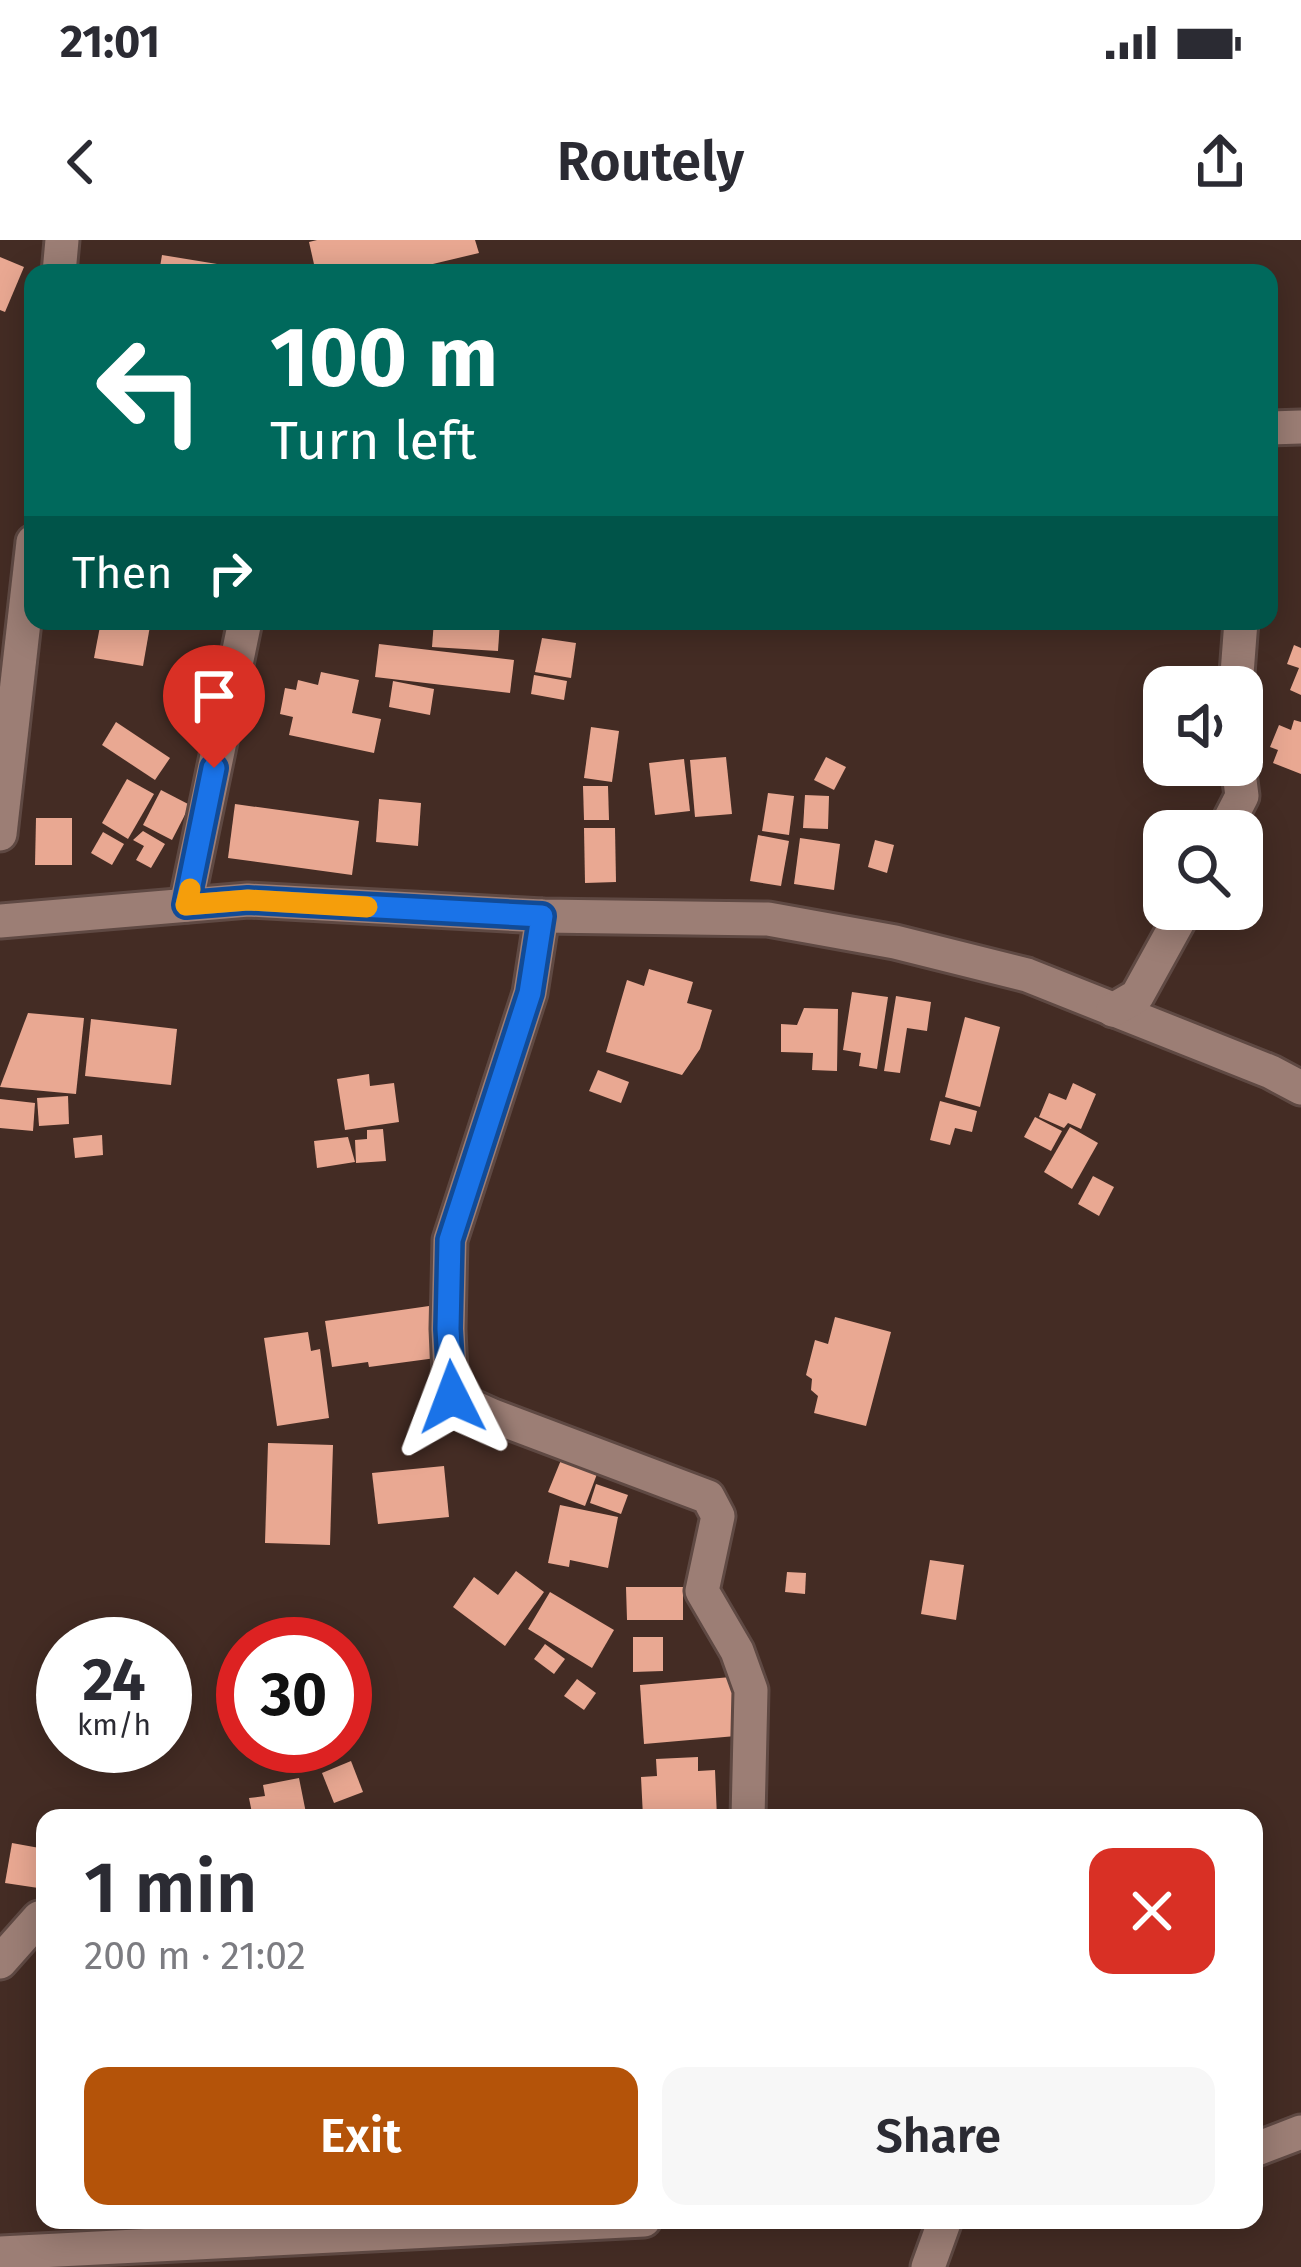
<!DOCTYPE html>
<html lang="en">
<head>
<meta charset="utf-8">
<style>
	:root { --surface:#fff; --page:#f7f7f7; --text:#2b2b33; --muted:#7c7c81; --accent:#b45309 }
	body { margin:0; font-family:"Fira Sans",sans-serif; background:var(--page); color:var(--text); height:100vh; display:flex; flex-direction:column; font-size:45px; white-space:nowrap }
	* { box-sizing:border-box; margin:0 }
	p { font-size:39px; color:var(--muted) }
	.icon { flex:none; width:66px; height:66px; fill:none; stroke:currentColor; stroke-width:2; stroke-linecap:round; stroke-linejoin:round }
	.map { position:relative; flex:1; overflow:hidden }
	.sheet { position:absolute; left:36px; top:1569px; width:1227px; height:420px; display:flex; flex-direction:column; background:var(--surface); border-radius:24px; box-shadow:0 6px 30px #0003 }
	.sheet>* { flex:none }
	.top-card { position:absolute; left:24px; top:24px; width:1254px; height:366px; border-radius:24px; box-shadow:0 6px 30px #0003; background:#00695c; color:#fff; overflow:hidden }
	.fabs { position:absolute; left:1143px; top:426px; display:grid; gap:24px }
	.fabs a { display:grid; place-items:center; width:120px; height:120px; border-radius:24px; background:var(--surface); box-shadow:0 6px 30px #0003; font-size:60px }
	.speed { position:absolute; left:36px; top:1377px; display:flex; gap:24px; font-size:60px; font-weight:700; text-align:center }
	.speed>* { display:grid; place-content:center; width:156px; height:156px; border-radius:50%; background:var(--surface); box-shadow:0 6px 30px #0003; line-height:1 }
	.speed small { font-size:30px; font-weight:400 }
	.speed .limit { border:18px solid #d22; background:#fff; color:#111 }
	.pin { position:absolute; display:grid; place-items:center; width:102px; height:102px; color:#fff; margin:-123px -51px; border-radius:50% 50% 50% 0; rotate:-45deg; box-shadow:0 0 12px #0007 }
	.pin .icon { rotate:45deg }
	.me { position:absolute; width:132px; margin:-66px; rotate:357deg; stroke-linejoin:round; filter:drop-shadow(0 0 9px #0008) }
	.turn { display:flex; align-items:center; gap:42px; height:252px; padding:0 48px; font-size:54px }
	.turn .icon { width:156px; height:156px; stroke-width:2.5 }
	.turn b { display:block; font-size:84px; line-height:102px }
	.then { display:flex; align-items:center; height:114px; padding:0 48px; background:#0003; gap:24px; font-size:45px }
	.round { display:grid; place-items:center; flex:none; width:126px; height:126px; border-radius:24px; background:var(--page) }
	.headline { display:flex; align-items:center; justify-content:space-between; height:204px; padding:0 48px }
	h1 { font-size:72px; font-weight:600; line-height:90px }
	.primary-button { display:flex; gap:24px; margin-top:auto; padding:24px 48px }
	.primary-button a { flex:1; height:138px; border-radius:24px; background:var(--accent); color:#fff; font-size:48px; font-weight:600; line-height:138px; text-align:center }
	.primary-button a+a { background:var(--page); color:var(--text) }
	.status { display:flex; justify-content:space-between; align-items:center; height:84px; padding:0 60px; background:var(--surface); direction:ltr }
	.status svg { height:33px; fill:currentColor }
	header { display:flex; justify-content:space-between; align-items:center; height:156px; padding:0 48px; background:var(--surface); font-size:54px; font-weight:600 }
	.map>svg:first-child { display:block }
</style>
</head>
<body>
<div class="status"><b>21:01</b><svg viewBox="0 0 49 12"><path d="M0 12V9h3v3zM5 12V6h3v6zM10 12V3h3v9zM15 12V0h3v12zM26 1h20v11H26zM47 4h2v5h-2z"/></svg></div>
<header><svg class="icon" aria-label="back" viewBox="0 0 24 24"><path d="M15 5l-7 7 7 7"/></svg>Routely<svg class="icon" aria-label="share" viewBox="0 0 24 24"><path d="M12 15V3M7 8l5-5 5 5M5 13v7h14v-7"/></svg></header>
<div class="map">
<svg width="1301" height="2027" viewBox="0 0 1301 2027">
	<rect width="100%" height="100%" fill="#442c24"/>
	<g fill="#e9a892">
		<polygon points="317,0 475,0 479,13 395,33 316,33 309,2"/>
		<polygon points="162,15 217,24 215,33 159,33"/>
		<polygon points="0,17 24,27 5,72 0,70"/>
		<polygon points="101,381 150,386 143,426 94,418"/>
		<polygon points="434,381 500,381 498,411 432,407"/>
		<polygon points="542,398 576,403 571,438 535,432"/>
		<polygon points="379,404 514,420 510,453 375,437"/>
		<polygon points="1294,405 1301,408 1301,455 1290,450 1299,428 1287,424"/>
		<polygon points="321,432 359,440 352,473 381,479 374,513 289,495 293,477 280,474 285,448 296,450 298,440 318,445"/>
		<polygon points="534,435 567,441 564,460 531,454"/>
		<polygon points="393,441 434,449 430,475 389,467"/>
		<polygon points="1294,480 1301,482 1301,534 1273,523 1278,510 1270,507 1279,485 1291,490"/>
		<polygon points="116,482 170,518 155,540 102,505"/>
		<polygon points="591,487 619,491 612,542 584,538"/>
		<polygon points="726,517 732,574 695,577 690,520"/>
		<polygon points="826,517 846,527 834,550 814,540"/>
		<polygon points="684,519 690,571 655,575 649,523"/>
		<polygon points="127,539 154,554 128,599 102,583"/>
		<polygon points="583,546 608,546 609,580 584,580"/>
		<polygon points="161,550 190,565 172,600 143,585"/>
		<polygon points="768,553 794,556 789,595 762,591"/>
		<polygon points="805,555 829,556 828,589 803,588"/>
		<polygon points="379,559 421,563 418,606 376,602"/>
		<polygon points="235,564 359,581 352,635 228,618"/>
		<polygon points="36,578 72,578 72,625 35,625"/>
		<polygon points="584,588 615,588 616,642 585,643"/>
		<polygon points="143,591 165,604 151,628 136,620 144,606 133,600"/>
		<polygon points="103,592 124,604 112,625 91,613"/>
		<polygon points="758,595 789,601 781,646 750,641"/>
		<polygon points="800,598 840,604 834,650 794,644"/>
		<polygon points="875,600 894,605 887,633 868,627"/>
		<polygon points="649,729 693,742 687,763 712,770 700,809 682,835 606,812 627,740 644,746"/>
		<polygon points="852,752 888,757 877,829 859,826 861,813 843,810"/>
		<polygon points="896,756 931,762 927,791 907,788 900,833 884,831"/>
		<polygon points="804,768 838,769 837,831 812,830 813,813 781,812 781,784 797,785"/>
		<polygon points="28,773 84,778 76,854 0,847"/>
		<polygon points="965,777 1000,787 980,867 945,857"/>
		<polygon points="91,779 177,789 171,845 85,836"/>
		<polygon points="598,830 629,842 621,863 589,851"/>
		<polygon points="369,834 370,846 394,843 399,882 345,890 337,839"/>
		<polygon points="1073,843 1096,854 1081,889 1068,883 1064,888 1039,877 1049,853 1066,860"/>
		<polygon points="68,856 69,884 39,886 37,858"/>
		<polygon points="0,859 35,863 33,891 0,888"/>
		<polygon points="940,861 977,871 972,892 955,888 950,905 930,900"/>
		<polygon points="1035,877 1062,891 1051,911 1024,897"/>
		<polygon points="1070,887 1098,903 1072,949 1044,932"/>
		<polygon points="383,889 386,921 356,923 355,900 367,899 367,890"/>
		<polygon points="102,895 103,915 75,918 73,898"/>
		<polygon points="348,897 355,922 317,928 314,901"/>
		<polygon points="1093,936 1114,947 1099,976 1078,964"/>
		<polygon points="429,1066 436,1118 369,1127 368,1122 332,1127 325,1081"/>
		<polygon points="835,1077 891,1092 866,1186 814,1173 818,1156 811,1150 812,1139 806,1135 815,1100 828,1104"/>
		<polygon points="308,1092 311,1111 320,1109 329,1178 277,1186 264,1098"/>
		<polygon points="268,1203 333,1205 330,1305 265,1303"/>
		<polygon points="561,1220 597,1234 585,1266 548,1252"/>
		<polygon points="444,1226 449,1277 378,1284 372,1233"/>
		<polygon points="596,1244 628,1255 621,1274 590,1263"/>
		<polygon points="560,1265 618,1277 608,1328 570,1320 569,1327 548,1323"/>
		<polygon points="930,1320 964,1325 956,1380 921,1374"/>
		<polygon points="516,1331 544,1352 505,1406 453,1367 474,1337 498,1355"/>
		<polygon points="787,1332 806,1333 805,1354 785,1352"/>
		<polygon points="626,1347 683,1347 683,1380 627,1380"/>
		<polygon points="550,1352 614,1390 592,1428 528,1389"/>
		<polygon points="633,1397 663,1397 663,1431 633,1432"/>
		<polygon points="545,1404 565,1419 554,1434 534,1419"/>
		<polygon points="731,1437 736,1496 644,1504 640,1445"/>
		<polygon points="577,1439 596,1453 584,1470 564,1456"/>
		<polygon points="698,1517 698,1531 715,1530 717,1578 643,1577 641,1537 657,1536 656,1519"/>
		<polygon points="351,1521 363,1552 334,1563 322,1533"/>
		<polygon points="299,1538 307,1578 235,1578 252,1573 249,1558 265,1556 263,1545"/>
		<polygon points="12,1603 45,1609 45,1649 5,1643"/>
	</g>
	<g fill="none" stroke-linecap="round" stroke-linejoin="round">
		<g stroke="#5f4943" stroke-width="39">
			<g id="minor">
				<polyline points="59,33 62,0"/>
				<polyline points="1269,188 1301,187"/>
				<polyline points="1236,447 1241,381"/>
				<polyline points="1224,591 1242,556 1238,525"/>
				<polyline points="0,594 33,302"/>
				<polyline points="186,665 245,381"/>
				<polyline points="542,676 530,753 450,1000 448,1089 451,1157 493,1176 708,1257 718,1276 702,1351 737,1411 751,1450 748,1578"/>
				<polyline points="0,681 248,660 542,676 768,679 895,702 1027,735 1271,832 1301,848"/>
				<polyline points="1113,770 1137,756 1185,669"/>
				<polyline points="0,1722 39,1678 45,1679"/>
				<polyline points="1254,1910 1301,1892"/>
				<polyline points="0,2013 644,1980"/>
				<polyline points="928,2027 945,1980"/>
			</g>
		</g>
		<use href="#minor" stroke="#9c7e75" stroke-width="33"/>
	</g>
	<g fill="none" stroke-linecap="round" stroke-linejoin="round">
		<g stroke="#114b97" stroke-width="30">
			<polyline id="route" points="214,528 186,665 248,660 542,676 530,753 450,1000 448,1089 452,1157"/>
		</g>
		<use href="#route" stroke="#1a73e8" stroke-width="21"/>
		<polyline stroke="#f59e0b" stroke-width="21" points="190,649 186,665 248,660 367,667"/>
	</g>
</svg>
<div class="fabs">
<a><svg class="icon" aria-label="sound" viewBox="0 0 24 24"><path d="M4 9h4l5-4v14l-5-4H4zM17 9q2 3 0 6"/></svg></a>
<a><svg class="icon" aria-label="search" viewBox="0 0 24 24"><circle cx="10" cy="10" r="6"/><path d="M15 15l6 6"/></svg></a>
</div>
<div class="speed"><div>24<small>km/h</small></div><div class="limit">30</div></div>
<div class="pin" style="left:214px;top:528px;background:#d93025"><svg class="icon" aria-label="arrive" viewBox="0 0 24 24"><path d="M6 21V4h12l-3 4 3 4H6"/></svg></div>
<svg class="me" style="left:452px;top:1157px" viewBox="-20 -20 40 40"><path d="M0-17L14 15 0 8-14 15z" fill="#1a73e8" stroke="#fff" stroke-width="4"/></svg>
<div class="top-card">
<div class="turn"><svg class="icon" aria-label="left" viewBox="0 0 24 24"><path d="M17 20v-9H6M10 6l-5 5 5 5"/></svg><div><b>100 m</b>Turn left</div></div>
<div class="then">Then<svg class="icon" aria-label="right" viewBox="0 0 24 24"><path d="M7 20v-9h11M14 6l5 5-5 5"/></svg></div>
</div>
<section class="sheet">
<div class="headline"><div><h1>1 min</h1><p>200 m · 21:02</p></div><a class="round" style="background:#d93025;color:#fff"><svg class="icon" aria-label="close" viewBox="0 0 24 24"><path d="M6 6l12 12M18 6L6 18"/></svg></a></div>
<div class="primary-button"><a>Exit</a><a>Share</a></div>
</section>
</div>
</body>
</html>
